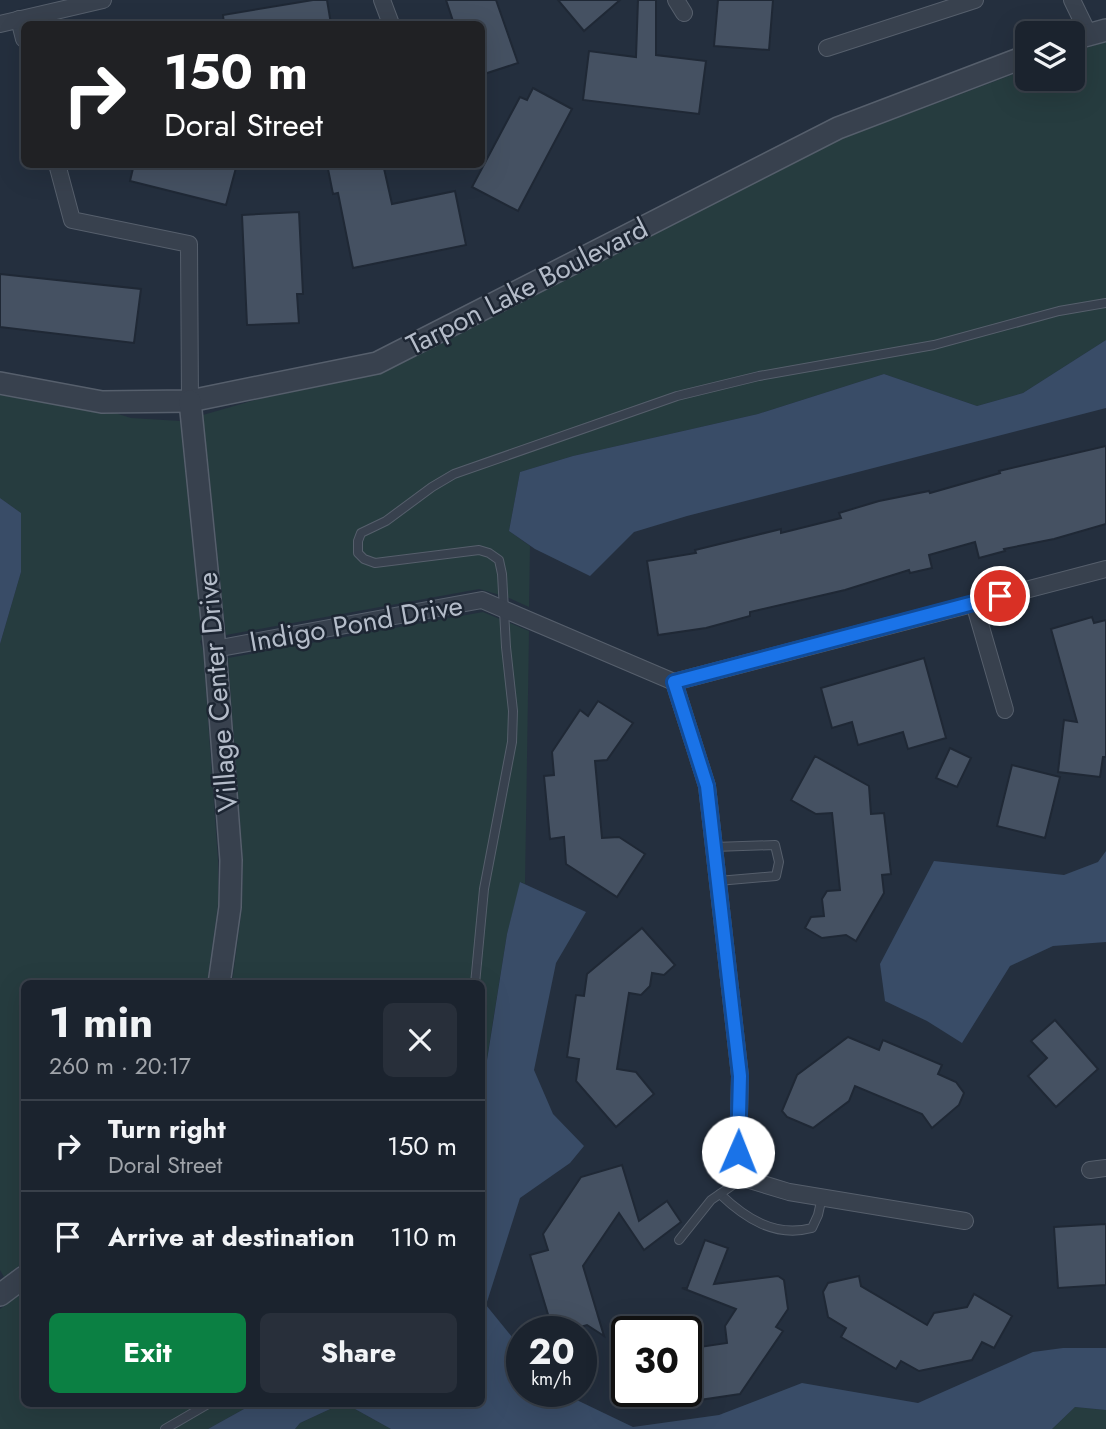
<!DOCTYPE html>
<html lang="en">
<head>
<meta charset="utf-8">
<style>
	:root { --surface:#1b232e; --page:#282f3a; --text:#f1f3f6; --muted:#a0a4aa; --line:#39404a; --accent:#0b8043 }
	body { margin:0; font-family:Jost,sans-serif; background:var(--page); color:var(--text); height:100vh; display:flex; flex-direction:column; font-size:26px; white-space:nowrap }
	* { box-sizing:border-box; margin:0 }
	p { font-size:23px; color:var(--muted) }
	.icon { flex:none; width:38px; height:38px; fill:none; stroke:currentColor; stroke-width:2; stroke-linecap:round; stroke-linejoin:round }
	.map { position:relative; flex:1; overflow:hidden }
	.drawer { position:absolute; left:21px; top:980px; width:464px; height:427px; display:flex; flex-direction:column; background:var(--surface); border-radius:10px; box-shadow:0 7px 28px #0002,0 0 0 2px var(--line) }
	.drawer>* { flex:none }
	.guide { position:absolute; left:21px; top:21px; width:464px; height:147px; border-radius:10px; box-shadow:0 7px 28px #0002,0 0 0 2px var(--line); background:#202124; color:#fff; overflow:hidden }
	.controls { position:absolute; left:1015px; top:21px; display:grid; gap:14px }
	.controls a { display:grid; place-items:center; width:70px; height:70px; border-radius:10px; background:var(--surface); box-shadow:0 7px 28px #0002,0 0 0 2px var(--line); font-size:35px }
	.speed { position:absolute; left:506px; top:1316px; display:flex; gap:14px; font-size:35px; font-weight:700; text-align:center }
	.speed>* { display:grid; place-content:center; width:91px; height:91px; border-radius:50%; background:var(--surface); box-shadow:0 7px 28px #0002,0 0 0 2px var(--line); line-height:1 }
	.speed small { font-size:18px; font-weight:400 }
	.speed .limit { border:4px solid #111; border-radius:10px; background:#fff; color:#111 }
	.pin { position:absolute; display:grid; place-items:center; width:60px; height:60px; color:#fff; margin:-30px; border:4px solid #fff; border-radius:50%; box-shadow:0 2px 7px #0007 }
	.me { position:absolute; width:77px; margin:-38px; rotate:1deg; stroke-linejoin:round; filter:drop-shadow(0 0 5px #0008) }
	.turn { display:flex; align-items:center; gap:24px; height:147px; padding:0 28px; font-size:32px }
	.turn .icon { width:91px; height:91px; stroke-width:2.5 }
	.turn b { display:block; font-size:49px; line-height:60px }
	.round { display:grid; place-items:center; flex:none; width:74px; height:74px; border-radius:10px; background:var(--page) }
	.summary { display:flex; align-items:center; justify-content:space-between; height:119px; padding:0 28px }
	h1 { font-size:42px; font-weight:700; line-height:52px }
	.cta { display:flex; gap:14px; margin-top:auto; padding:14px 28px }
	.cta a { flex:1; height:80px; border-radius:10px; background:var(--accent); color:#fff; font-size:28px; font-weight:700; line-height:80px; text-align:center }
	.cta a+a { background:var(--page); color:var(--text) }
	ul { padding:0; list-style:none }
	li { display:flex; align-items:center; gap:21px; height:91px; padding:0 28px; border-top:2px solid var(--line) }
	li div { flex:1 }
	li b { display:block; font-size:26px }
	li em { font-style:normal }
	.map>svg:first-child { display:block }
</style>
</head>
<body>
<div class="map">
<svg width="1106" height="1429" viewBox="0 0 1106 1429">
	<rect width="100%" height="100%" fill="#242f3e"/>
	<g fill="#263c3f">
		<polygon points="1106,42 1106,340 1023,393 977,406 884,374 758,414 573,456 520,472 509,531 530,546 529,607 507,597 479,589 226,635 203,415 255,400 383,373 844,138 1027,69 1027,79 1073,79 1073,52"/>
		<polygon points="0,395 101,413 115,413 131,418 180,421 202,640 200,641 203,650 218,860 218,905 207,983 24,984 24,1262 4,1277 0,1270 0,644 21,572 21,513 0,498"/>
		<polygon points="483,612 529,631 525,884 521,882 507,934 484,1077 481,1143 481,984 232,983 242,908 243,861 228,658"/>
		<polygon points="24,1292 24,1404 253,1404 208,1429 0,1429 0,1309"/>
		<polygon points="341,1404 346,1404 391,1429 295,1429 300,1423"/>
		<polygon points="1075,1407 1106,1410 1106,1429 1052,1429"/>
	</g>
	<g fill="#394c67">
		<polygon points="1106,340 1106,408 687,516 634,532 590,576 535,549 509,531 520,472 573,456 758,414 884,374 977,406 1023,393"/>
		<polygon points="0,498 21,513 21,572 0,644"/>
		<polygon points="1106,851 1106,942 1053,946 1010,966 962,1043 927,1021 885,1001 880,964 934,861 1064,875 1098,862"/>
		<polygon points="520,882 586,912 556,963 534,1070 553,1114 584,1146 570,1163 520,1198 486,1305 521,1348 522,1391 558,1391 633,1427 719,1415 802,1383 918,1403 1033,1352 1063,1348 1106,1348 1106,1410 1075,1407 1052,1429 391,1429 346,1404 481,1404 481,1098 507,934"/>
		<polygon points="253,1404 341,1404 300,1423 295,1429 208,1429"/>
	</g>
	<g fill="#455162" stroke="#1f2835" stroke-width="2">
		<polygon points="313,0 327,0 331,24 224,24 223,15"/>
		<polygon points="446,0 496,0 518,63 481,75 481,24 454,24"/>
		<polygon points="558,0 620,0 584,31"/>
		<polygon points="638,0 656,0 656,55 706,61 699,114 583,100 589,51 636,57"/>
		<polygon points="718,0 773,0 769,50 714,46"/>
		<polygon points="533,88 572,109 518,211 472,187 520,97 527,100"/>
		<polygon points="134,164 237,164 226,205 130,181"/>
		<polygon points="327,164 383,164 392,204 455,191 466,245 353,268 338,193 333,194"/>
		<polygon points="299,212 303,294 297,294 299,323 247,325 242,215"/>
		<polygon points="0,274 141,289 134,343 0,327"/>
		<polygon points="1106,446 1106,524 1054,539 1004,549 1005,551 979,558 975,542 929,555 932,568 910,573 909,570 845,590 750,612 750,616 706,628 658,635 647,561 696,553 695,550 781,529 781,533 841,518 839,513 879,501 929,491 930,493 1000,473 999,471"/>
		<polygon points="1092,617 1094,623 1106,620 1106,757 1103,757 1100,777 1058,772 1064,720 1077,722 1051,629"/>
		<polygon points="924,658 946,738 908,749 903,732 858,745 852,722 832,728 821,688"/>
		<polygon points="598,701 633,723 607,760 595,761 602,838 619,837 645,854 617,897 566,864 564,837 550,839 544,776 554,775 552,752 580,710 588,716"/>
		<polygon points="950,748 971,758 957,787 936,778"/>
		<polygon points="815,756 869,786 871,814 884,813 891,874 882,875 884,893 856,941 846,935 822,938 805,928 811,917 824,916 822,899 827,891 840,890 832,813 816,814 791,800"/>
		<polygon points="1012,765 1060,777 1045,838 997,826"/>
		<polygon points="642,928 675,965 664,975 652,973 650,986 641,995 629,993 617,1069 636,1072 654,1094 616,1127 576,1081 579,1059 567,1057 576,995 584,996 587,974"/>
		<polygon points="1055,1020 1098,1069 1056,1107 1028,1076 1047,1058 1031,1041"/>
		<polygon points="848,1037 879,1050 883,1040 942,1065 938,1074 956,1082 964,1093 959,1105 932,1128 922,1114 855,1086 849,1101 813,1128 787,1117 782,1111 797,1075"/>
		<polygon points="622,1165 639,1221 667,1201 681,1222 644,1250 619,1213 583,1266 604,1336 587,1325 563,1332 559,1319 550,1321 530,1255 548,1250 543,1234 581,1177"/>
		<polygon points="1106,1224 1106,1285 1058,1288 1054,1227"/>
		<polygon points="705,1240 728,1248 714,1284 778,1276 784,1280 788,1309 776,1327 783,1331 740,1394 686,1402 686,1349 727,1343 725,1326 736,1309 682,1288 687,1288"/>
		<polygon points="859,1276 861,1286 927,1325 934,1313 967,1307 974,1294 1012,1316 994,1348 982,1342 972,1360 919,1371 901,1361 896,1369 841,1337 846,1328 828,1317 823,1292 828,1283"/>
	</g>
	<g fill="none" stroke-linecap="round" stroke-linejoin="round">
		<g stroke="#565f6c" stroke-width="10">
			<g id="service">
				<polyline points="714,847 775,845 779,862 776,876 718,881"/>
				<polyline points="475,984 484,889 512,742 513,711 506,647 502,574 499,560 489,553 479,550 375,563 364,559 358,553 358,541 361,533 386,521 432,487 454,474 677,396 759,376 934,345 1059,311 1106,303"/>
				<path d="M720,1194C745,1218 775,1238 812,1228L818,1215L822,1197"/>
				<polyline points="679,1240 711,1200 743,1178"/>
				<polyline points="165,1429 208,1404"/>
			</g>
		</g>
		<g stroke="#565f6c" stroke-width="18">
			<g id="minor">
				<polyline points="382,0 391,24"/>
				<polyline points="676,0 684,13"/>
				<polyline points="1072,0 1088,33"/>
				<polyline points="19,19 24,39"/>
				<polyline points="0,24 103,0"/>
				<polyline points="827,48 975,0"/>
				<polyline points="57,164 72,220 189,244 190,401"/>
				<polyline points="974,603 1005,710"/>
				<polyline points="215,649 482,600 674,682 707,786 740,1076 738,1152 743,1178 789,1192 965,1221"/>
				<polyline points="674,682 1106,569"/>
				<polyline points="1090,1170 1106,1168"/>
			</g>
		</g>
		<g stroke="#565f6c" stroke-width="24">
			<g id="tertiary">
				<polyline points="1073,39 1106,30"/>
				<polyline points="0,383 102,402 190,401 377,363 838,128 1027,56"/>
				<polyline points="190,401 215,649 231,860 230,907 219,984"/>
				<polyline points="0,1295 24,1277"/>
			</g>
		</g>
		<use href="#service" stroke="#38414e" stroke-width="8"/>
		<use href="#minor" stroke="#38414e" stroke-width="16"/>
		<use href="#tertiary" stroke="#38414e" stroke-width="21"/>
	</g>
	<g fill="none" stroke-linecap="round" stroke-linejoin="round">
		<g stroke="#114b97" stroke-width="18">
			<polyline id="route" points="738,1152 740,1076 707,786 674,682 1000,596"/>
		</g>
		<use href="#route" stroke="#1a73e8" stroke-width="12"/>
	</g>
	<g text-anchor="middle" stroke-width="5" stroke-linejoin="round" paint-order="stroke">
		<g font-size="28" fill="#b4bcc9" stroke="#1d2633">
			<text transform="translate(527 286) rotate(-27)" y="10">Tarpon Lake Boulevard</text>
			<text transform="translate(356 623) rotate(-10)" y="10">Indigo Pond Drive</text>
			<text transform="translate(217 692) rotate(-95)" y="10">Village Center Drive</text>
		</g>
	</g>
</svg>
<div class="controls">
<a><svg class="icon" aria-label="layers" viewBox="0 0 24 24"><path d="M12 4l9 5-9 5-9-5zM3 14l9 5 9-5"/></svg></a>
</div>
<div class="speed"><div>20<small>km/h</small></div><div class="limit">30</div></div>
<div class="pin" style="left:1000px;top:596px;background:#d93025"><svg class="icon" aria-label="arrive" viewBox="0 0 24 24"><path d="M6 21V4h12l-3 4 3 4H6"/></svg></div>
<svg class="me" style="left:738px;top:1152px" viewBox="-20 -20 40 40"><circle r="19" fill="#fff"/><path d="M0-13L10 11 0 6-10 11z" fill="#1a73e8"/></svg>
<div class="guide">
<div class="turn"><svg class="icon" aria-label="right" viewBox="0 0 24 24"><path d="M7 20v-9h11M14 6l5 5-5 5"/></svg><div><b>150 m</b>Doral Street</div></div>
</div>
<section class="drawer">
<div class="summary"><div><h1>1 min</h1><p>260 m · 20:17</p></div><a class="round"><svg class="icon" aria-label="close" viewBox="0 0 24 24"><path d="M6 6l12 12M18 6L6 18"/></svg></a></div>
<ul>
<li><svg class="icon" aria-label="right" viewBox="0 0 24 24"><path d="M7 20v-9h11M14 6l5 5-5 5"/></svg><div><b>Turn right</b><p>Doral Street</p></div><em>150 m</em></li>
<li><svg class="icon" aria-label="arrive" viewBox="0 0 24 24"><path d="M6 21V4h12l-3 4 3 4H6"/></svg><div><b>Arrive at destination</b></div><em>110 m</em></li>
</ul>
<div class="cta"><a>Exit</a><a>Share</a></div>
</section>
</div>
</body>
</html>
